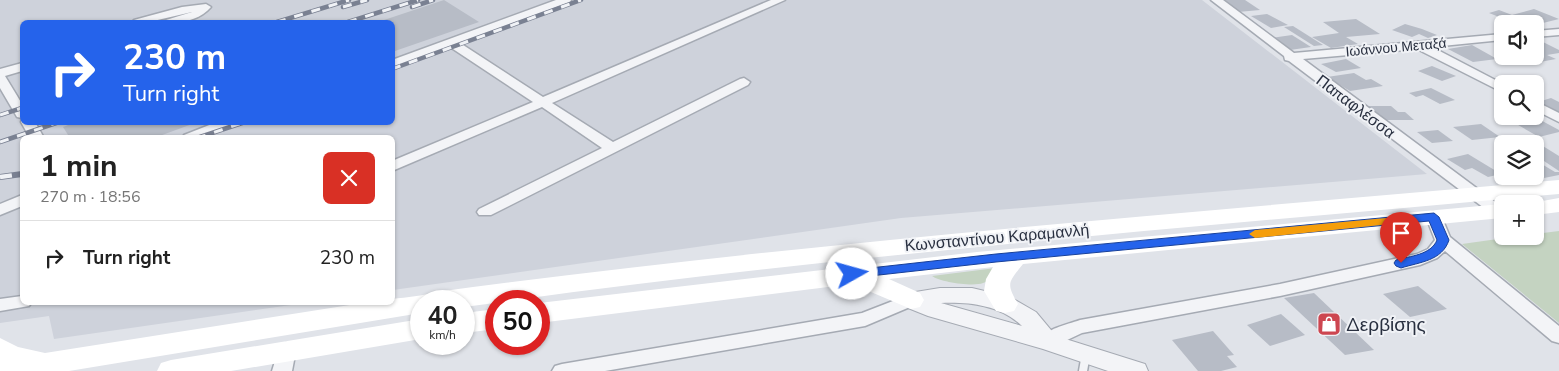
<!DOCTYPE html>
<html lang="en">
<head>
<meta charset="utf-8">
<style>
	:root { --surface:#fff; --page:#f6f6f6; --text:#222; --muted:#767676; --line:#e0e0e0 }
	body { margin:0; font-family:"Nunito Sans",sans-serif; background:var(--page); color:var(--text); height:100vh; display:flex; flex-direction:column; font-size:19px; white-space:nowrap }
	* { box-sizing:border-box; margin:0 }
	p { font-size:16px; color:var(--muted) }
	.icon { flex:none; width:28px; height:28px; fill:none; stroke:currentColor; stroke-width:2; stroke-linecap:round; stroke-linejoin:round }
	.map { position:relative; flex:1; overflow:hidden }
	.side { position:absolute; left:20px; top:135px; width:375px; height:170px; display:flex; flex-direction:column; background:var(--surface); border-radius:8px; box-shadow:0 1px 4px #0004 }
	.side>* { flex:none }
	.banner { position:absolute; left:20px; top:20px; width:375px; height:105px; border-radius:8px; box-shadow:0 1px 4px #0004; background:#2563eb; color:#fff; overflow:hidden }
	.buttons { position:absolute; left:1494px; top:15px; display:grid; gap:10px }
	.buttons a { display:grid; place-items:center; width:50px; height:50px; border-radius:8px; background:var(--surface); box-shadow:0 1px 4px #0004; font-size:25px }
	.speed { position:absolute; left:410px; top:290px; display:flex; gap:10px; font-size:25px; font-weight:700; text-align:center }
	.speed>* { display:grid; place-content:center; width:65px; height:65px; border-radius:50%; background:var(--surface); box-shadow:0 1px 4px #0004; line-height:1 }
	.speed small { font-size:12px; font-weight:400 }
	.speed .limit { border:8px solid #d22; background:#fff; color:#111 }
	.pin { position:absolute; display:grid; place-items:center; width:42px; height:42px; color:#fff; margin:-51px -21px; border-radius:50% 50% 50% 0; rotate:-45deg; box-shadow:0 0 5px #0007 }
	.pin .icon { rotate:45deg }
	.me { position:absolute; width:55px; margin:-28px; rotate:83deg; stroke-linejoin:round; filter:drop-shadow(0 0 4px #0008) }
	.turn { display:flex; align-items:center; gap:18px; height:105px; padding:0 20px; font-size:22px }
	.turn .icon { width:65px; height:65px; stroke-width:2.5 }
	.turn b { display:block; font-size:35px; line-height:42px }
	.round { display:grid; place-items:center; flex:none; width:52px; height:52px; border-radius:8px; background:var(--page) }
	.summary { display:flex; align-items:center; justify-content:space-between; height:85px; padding:0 20px }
	h1 { font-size:30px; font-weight:700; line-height:38px }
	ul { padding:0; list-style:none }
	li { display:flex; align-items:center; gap:15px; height:75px; padding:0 20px; border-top:1px solid var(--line) }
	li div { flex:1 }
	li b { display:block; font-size:19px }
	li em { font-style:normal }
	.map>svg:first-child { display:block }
</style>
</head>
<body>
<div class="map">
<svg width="1559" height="371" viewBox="0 0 1559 371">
	<rect width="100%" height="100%" fill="#e0e3e9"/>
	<path fill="#ced2db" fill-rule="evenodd" d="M0,0H1202L1427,174L901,218L393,290L392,138H22V302L305,303L54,339L49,316L0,323ZM22,22H392V122H22Z"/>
	<g fill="#c4d3c1">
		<polygon points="1559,231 1559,323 1462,244 1519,236 1535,236 1535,234"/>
		<path d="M996,268C993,273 989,282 983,283C973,287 940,282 932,276Z"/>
	</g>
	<g fill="#b7bcc6">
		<polygon points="444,0 479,22 392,52 392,22 378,22"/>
		<polygon points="1222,0 1245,0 1260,10 1238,12"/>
		<polygon points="1534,9 1559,19 1535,25 1535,24 1517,24 1489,13 1499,10 1512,15"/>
		<polygon points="1267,14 1288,25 1271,28 1251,16"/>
		<polygon points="1356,19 1380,34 1346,37 1358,44 1331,48 1312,37 1339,33 1323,22"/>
		<polygon points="1405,24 1422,29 1437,35 1428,38 1419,34 1412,37 1392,30"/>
		<polygon points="1293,26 1312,38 1323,45 1314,46 1284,27"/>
		<polygon points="1292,35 1311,47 1290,50 1271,38"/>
		<polygon points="1541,41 1559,50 1559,53 1547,55 1556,59 1540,62 1529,56 1535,56 1535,42"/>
		<polygon points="1472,45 1497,59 1473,62 1448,49"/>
		<polygon points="1346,59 1361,68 1336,72 1321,64"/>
		<polygon points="1432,66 1456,76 1442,81 1418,71"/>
		<polygon points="1354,73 1366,80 1371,79 1383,86 1350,91 1327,77"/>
		<polygon points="1431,88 1455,100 1440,104 1423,95 1416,97 1409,93"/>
		<polygon points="1551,98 1559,102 1559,117 1535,105 1535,103"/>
		<polygon points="1368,106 1391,106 1398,112 1405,112 1414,120 1383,120"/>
		<polygon points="1499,114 1502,114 1502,116 1533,116 1559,130 1559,132 1539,137"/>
		<polygon points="76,122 195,122 195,123 154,138 70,138 63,127"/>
		<polygon points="1481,124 1500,137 1472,140 1453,127"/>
		<polygon points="1438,130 1453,141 1432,143 1417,132"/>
		<polygon points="1535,143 1538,143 1559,156 1559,171 1535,155"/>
		<polygon points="1468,154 1501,174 1488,177 1472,168 1465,170 1447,159"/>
		<polygon points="1535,160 1555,172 1559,172 1559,175 1534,180 1529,176 1535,176"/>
		<polygon points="1418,286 1447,309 1410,317 1383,294"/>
		<polygon points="1314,293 1374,350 1345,355 1284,298"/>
		<polygon points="1281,314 1305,335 1270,346 1247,325"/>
		<polygon points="1213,331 1234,355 1227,356 1237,367 1221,371 1198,371 1172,340"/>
	</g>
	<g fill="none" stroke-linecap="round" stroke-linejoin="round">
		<g stroke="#a5aab3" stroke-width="11">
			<polyline id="service" points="1083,371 1086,354"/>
		</g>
		<g stroke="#a5aab3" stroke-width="3">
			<g id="minor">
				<polygon points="556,0 571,0 570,2 460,43 543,97 771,0 785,0 552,103 613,142 740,79 744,78 750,82 748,85 491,215 479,215 477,212 479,209 602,148 542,107 392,171 392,161 533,102 450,47 392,68 392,60"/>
				<polygon points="1211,0 1223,0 1294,53 1502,34 1502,40 1432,47 1503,84 1502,92 1417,49 1303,59 1502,207 1502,215 1492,214 1289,61 1285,60 1284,56"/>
				<path d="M206,4L211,7C200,20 181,24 164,22L166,20L192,12L149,22H132L134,20L182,7Z"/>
				<polygon points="1559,29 1559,35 1535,37 1535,31"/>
				<polygon points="22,63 22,71 5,76 22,104 22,118 17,117 0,88 0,69"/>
				<polygon points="1535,101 1559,113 1559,122 1535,110"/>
				<polygon points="22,120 22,122 35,122 44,138 30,138 21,122"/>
				<polygon points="217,122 236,122 203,138 182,138 184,135"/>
				<polygon points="22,195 22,206 0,215 0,204"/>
				<path d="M1434,212L1440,213L1450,237L1559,326V343L1552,341L1445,251L1437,258L1420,265L1280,296L1082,333L1048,349L1041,347L1039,342C1046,328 1066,325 1080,320L1280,284L1417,254L1428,249L1435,240L1426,217L1428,213Z"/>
				<polygon points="911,294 917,296 920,300 917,304 865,326 605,371 552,371 555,366 562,364 862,313"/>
				<polygon points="22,296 22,302 32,302 29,306 0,311 0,299"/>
				<polygon points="287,343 294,345 296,350 292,371 272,371 280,345"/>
			</g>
		</g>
		<g stroke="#a5aab3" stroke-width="2">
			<path id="tertiary" d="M940,288H972L1010,297L1036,312L1056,336L1145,364L1148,371H1108L1043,349L928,316L903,306L900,300L903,294ZM941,303C970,302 1000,305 1022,326Z"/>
		</g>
		<use href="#service" stroke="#f3f4f7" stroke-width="8"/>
		<use href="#minor" fill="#f3f4f7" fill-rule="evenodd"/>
		<use href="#tertiary" fill="#f3f4f7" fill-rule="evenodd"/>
		<g fill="#fff" fill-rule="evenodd">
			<path d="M1559,180V194C1194,227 826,256 464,307V301H421V313L69,371H0V338L18,347L45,353L369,302H392V299C408,297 422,296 436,292C809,242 1184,213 1559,180Z"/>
			<polygon points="1559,198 1559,212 1535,215 1535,204 1526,204"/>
			<path d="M1502,204V218L1023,264C1008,283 1006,283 1018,304L1014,311L1005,313L996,311L984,291L986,279L993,267L889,279L920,293L924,300L920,307L911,309L852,284L539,323V303L977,252Z"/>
			<polygon points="496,309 496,329 464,333 464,313"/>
			<polygon points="421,319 421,339 231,371 157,371 161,363 171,360"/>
		</g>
		<g stroke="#7a8192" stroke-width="4.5">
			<g id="rail-far1">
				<polyline points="343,7 367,0"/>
				<polyline points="412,7 433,0"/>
				<polyline points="277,22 349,0"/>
				<polyline points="348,22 418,0"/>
				<polyline points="392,69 581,0"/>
				<polyline points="0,115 22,108"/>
				<polyline points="197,138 245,122"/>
				<polyline points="0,142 59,122"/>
			</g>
		</g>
		<g stroke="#7a8192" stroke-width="6">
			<polyline id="rail" points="0,177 22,174"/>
		</g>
		<use href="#rail-far1" stroke="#f0f2f6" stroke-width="3" stroke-dasharray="9" stroke-linecap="butt"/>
		<use href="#rail" stroke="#f0f2f6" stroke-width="4.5" stroke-dasharray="12" stroke-linecap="butt"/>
	</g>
	<path fill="#2563eb" stroke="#184099" d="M1434,213L1439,217L1449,240C1442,261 1420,262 1401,268L1396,266L1394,263L1396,260C1410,256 1431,255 1437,240L1429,221L996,262L852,278L848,277L846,274L848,271L852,270L996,254Z"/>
	<polygon fill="#f59e0b" points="1386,218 1391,219 1392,222 1391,224 1255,238 1249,234 1255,230"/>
	<defs>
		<g id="shop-square" transform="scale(1.25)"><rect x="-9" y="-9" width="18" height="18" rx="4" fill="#cd4650" stroke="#f0f2f6"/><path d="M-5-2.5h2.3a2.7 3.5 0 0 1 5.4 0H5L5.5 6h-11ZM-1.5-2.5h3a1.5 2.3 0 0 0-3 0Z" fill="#fff"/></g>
	</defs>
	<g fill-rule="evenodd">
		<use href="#shop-square" x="1329" y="324"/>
	</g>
	<g text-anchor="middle" stroke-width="4" stroke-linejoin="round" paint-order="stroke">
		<g font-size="14" fill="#293040" stroke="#f0f2f6">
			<text transform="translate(1396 47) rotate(-5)" y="5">Ιωάννου Μεταξά</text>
		</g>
		<g font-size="16" fill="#293040" stroke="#f0f2f6">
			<text transform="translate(1356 106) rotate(37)" y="6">Παπαφλέσσα</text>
			<text transform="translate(997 237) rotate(-5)" y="6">Κωνσταντίνου Καραμανλή</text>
		</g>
		<g font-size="19" fill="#293040" stroke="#f0f2f6" text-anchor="start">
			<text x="1346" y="331">Δερβίσης</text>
		</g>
	</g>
</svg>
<div class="buttons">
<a><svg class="icon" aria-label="sound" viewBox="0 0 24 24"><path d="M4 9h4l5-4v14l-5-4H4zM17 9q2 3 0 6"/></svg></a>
<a><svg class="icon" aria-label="search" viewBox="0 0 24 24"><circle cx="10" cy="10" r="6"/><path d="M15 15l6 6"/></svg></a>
<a><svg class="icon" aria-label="layers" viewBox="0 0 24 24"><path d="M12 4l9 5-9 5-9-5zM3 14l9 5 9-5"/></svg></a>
<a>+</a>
</div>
<div class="speed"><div>40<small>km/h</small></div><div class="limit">50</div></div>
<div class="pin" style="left:1401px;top:263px;background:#d93025"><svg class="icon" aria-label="arrive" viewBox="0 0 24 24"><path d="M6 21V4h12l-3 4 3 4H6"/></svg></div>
<svg class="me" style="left:852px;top:274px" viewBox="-20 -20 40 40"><circle r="19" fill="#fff"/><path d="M0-13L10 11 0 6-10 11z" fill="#2563eb"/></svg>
<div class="banner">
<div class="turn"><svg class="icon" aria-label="right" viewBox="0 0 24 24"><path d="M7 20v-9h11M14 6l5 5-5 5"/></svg><div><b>230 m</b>Turn right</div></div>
</div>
<section class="side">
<div class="summary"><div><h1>1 min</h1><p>270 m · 18:56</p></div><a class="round" style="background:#d93025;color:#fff"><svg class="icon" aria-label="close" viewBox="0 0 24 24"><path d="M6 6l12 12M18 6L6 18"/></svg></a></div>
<ul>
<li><svg class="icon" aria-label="right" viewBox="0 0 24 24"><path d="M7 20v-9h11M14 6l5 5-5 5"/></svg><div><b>Turn right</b></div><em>230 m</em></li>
</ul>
</section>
</div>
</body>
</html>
